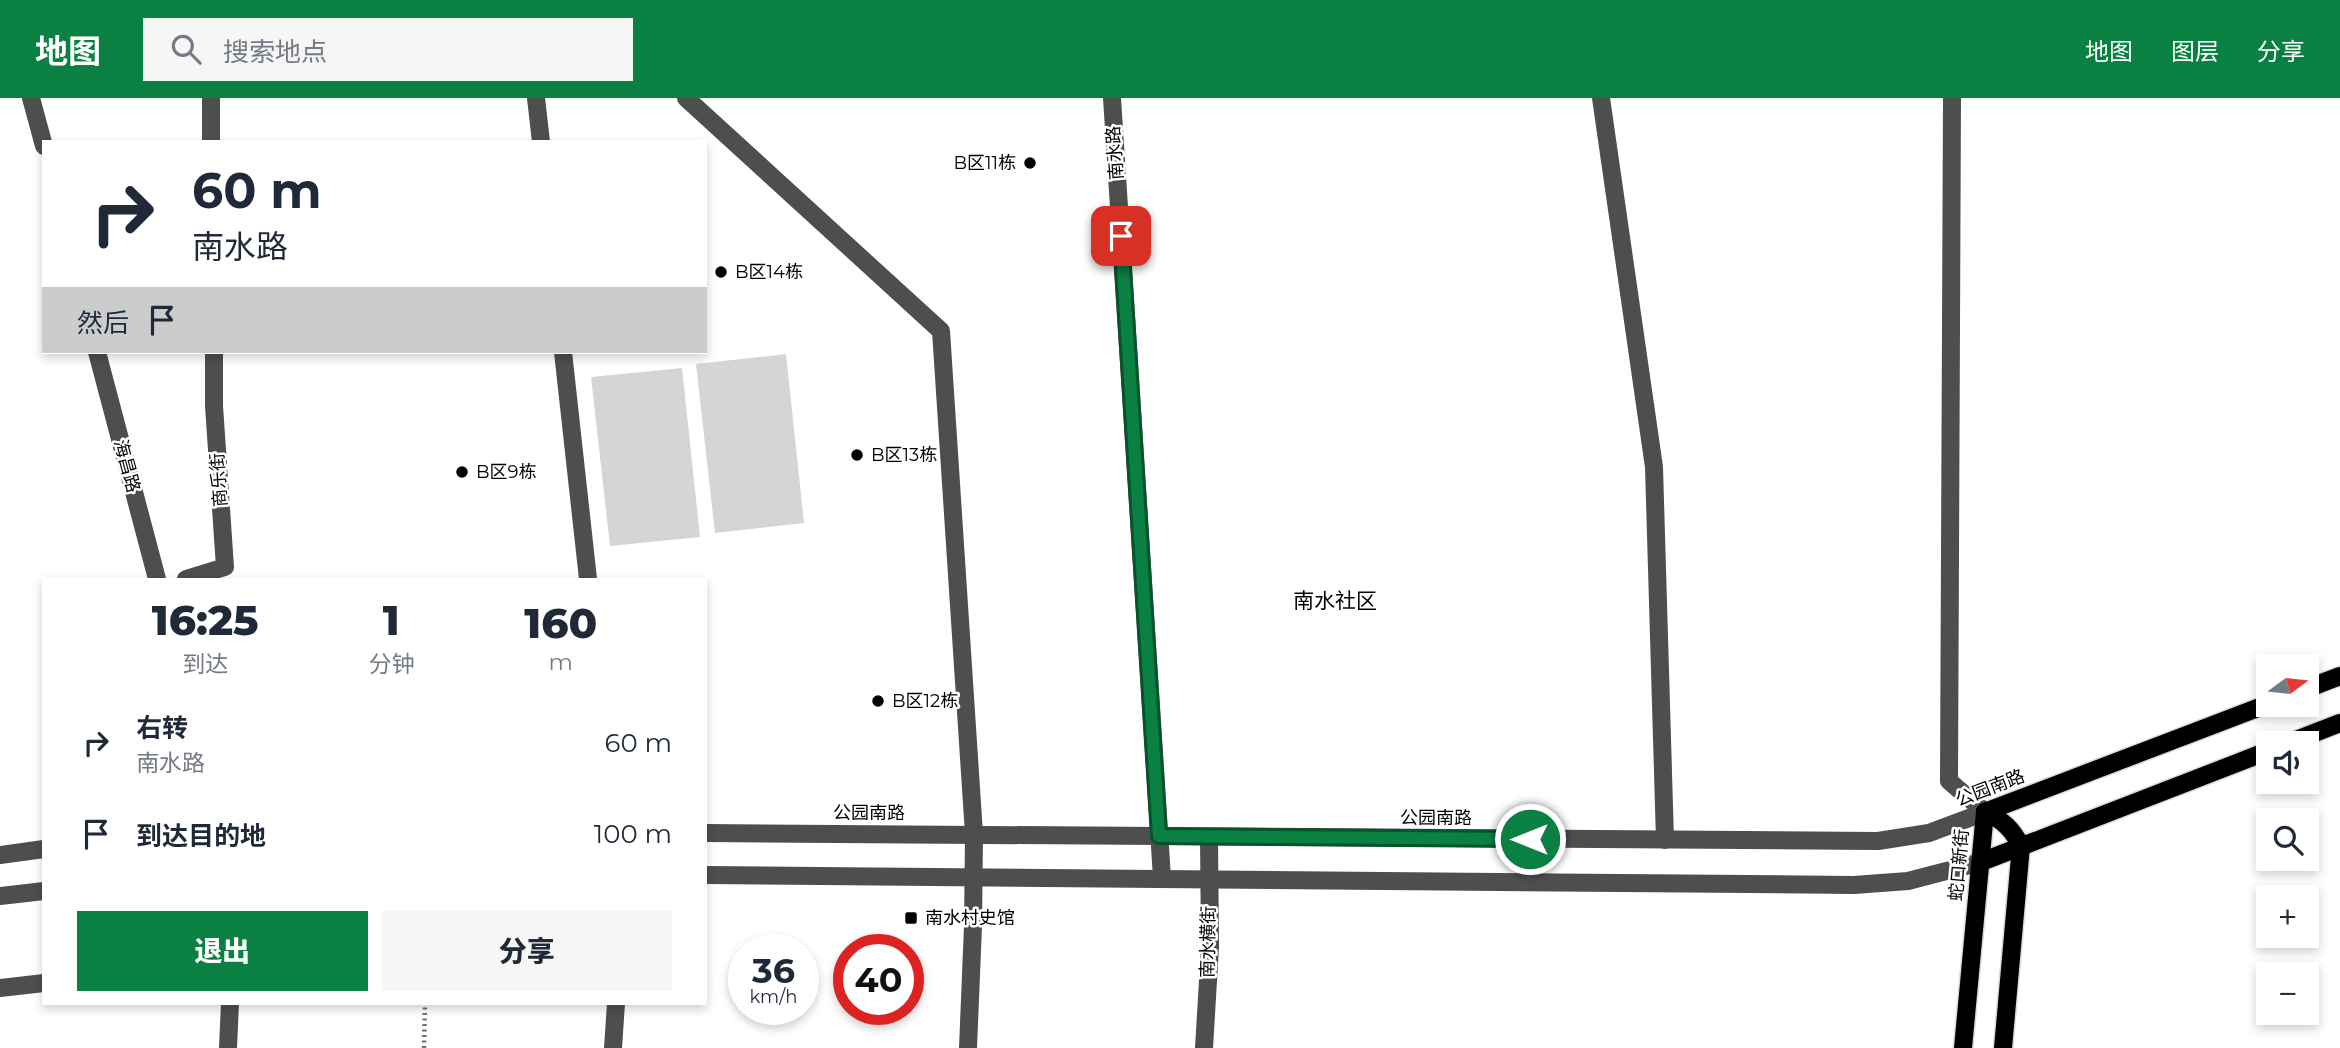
<!DOCTYPE html>
<html lang="zh">
<head>
<meta charset="utf-8">
<style>
	:root { --surface:#fff; --page:#f6f6f7; --text:#1f2937; --muted:#747a83; --accent:#0b8043 }
	body { margin:0; font-family:Montserrat,"Noto Sans SC",sans-serif; background:var(--page); color:var(--text); height:100vh; display:flex; flex-direction:column; font-size:26px; white-space:nowrap }
	* { box-sizing:border-box; margin:0 }
	p { font-size:23px; color:var(--muted) }
	.icon { flex:none; width:38px; height:38px; fill:none; stroke:currentColor; stroke-width:2; stroke-linecap:round; stroke-linejoin:round }
	.map { position:relative; flex:1; overflow:hidden }
	.panel { position:absolute; left:42px; top:480px; width:665px; height:427px; display:flex; flex-direction:column; background:var(--surface); border-radius:0px; box-shadow:0 4px 10px #0003 }
	.panel>* { flex:none }
	.top-card { position:absolute; left:42px; top:42px; width:665px; height:214px; border-radius:0px; box-shadow:0 4px 10px #0003; background:#fff; color:var(--text); overflow:hidden }
	.needle { width:46px; rotate:75deg }
	.tools { position:absolute; left:2256px; top:556px; display:grid; gap:14px }
	.tools a { display:grid; place-items:center; width:63px; height:63px; border-radius:0px; background:var(--surface); box-shadow:0 4px 10px #0003; font-size:35px }
	.speed { position:absolute; left:728px; top:836px; display:flex; gap:14px; font-size:35px; font-weight:700; text-align:center }
	.speed>* { display:grid; place-content:center; width:91px; height:91px; border-radius:50%; background:var(--surface); box-shadow:0 4px 10px #0003; line-height:1 }
	.speed small { font-size:18px; font-weight:400 }
	.speed .limit { border:10px solid #d22; background:#fff; color:#111 }
	.pin { position:absolute; display:grid; place-items:center; width:60px; height:60px; color:#fff; margin:-30px; border-radius:14px; box-shadow:0 4px 10px #0006 }
	.me { position:absolute; width:77px; margin:-38px; rotate:270deg; stroke-linejoin:round; filter:drop-shadow(0 0 5px #0008) }
	.turn { display:flex; align-items:center; gap:24px; height:147px; padding:0 35px; font-size:32px }
	.turn .icon { width:91px; height:91px; stroke-width:2.5 }
	.turn b { display:block; font-size:49px; line-height:60px }
	.then { display:flex; align-items:center; height:66px; padding:0 35px; background:#0003; gap:14px; font-size:26px }
	.eta { display:flex; justify-content:space-evenly; align-items:center; height:119px; text-align:center }
	.eta b { font-size:42px; font-weight:800; line-height:49px }
	.button { display:flex; gap:14px; margin-top:auto; padding:14px 35px }
	.button a { flex:1; height:80px; border-radius:0px; background:var(--accent); color:#fff; font-size:28px; font-weight:800; line-height:80px; text-align:center }
	.button a+a { background:var(--page); color:var(--text) }
	ul { padding:0; list-style:none }
	li { display:flex; align-items:center; gap:21px; height:91px; padding:0 35px }
	li div { flex:1 }
	li b { display:block; font-size:26px }
	li em { font-style:normal }
	header { display:flex; align-items:center; gap:42px; box-sizing:border-box; height:98px; padding:0 35px; background:var(--accent); color:#fff }
	header strong { font-size:33px }
	nav { display:flex; gap:38px; margin-inline-start:auto; font-size:24px }
	.search { width:490px; height:63px; background:var(--page); display:flex; align-items:center; gap:18px; box-sizing:border-box; padding:0 24px; border-radius:0px; color:var(--muted); font-size:26px }
	.map>svg:first-child { display:block }
</style>
</head>
<body>
<header>
<strong>地图</strong>
<div class="search"><svg class="icon" aria-label="search" viewBox="0 0 24 24"><circle cx="10" cy="10" r="6"/><path d="M15 15l6 6"/></svg>搜索地点</div>
<nav><a>地图</a><a>图层</a><a>分享</a></nav>
</header>
<div class="map">
<svg width="2340" height="950" viewBox="0 0 2340 950">
	<rect width="100%" height="100%" fill="#fff"/>
	<g fill="#d5d5d5">
		<polygon points="786,256 804,425 715,435 696,266"/>
		<polygon points="682,270 700,439 610,448 591,279"/>
	</g>
	<g fill="none" stroke-linecap="round" stroke-linejoin="round">
		<g stroke="#dbdbdb" stroke-width="21">
			<g id="major">
				<polyline points="2306,591 2340,578"/>
				<polyline points="2286,646 2340,625"/>
				<polyline points="1985,714 2268,606"/>
				<path d="M1985,714C2003,722 2012,731 2021,748L2003,950"/>
				<polyline points="1981,764 2268,653"/>
				<polyline points="1963,950 1985,714"/>
			</g>
		</g>
		<polyline stroke="#707070" stroke-width="4.5" stroke-dasharray="2 3.5" stroke-linecap="butt" points="424,950 425,905"/>
		<g stroke="#4e4e4e" stroke-width="18">
			<polyline points="31,0 44,48"/>
			<polyline points="211,0 211,44"/>
			<polyline points="536,0 541,44"/>
			<polyline points="686,0 941,233 974,736 973,828 968,950"/>
			<polyline points="1112,0 1162,780"/>
			<polyline points="1601,0 1654,369 1665,742"/>
			<polyline points="97,254 157,481"/>
			<polyline points="563,254 588,481"/>
			<polyline points="186,481 225,469 214,308 214,254"/>
			<polyline points="705,735 1878,743 1929,735 1985,714 1949,683 1952,0"/>
			<polyline points="0,757 44,751"/>
			<polyline points="705,777 1854,787 1908,783 1981,764"/>
			<polyline points="0,798 44,793"/>
			<polyline points="0,890 44,885"/>
			<polyline points="228,950 230,905"/>
			<polyline points="613,950 616,905"/>
			<polyline points="1204,950 1210,849 1209,739"/>
		</g>
		<use href="#major" stroke="#000" stroke-width="18"/>
	</g>
	<g fill="none" stroke-linecap="round" stroke-linejoin="round">
		<g stroke="#07532c" stroke-width="18">
			<polyline id="route" points="1121,138 1159,738 1530,741"/>
		</g>
		<use href="#route" stroke="#0b8043" stroke-width="12"/>
	</g>
	<g fill="#000" stroke="#fff" stroke-width="2.5">
		<circle cx="1030" cy="65" r="7"/>
		<circle cx="721" cy="174" r="7"/>
		<circle cx="857" cy="357" r="7"/>
		<circle cx="462" cy="374" r="7"/>
		<circle cx="878" cy="603" r="7"/>
		<rect x="904" y="813" width="14" height="14" rx="3.5"/>
	</g>
	<g text-anchor="middle" stroke-width="5" stroke-linejoin="round" paint-order="stroke">
		<g font-size="18" fill="#000" stroke="#fff">
			<text transform="translate(1115 55) rotate(-94)" y="6">南水路</text>
			<text transform="translate(127 368) rotate(75)" y="6">海昌路</text>
			<text transform="translate(219 382) rotate(-94)" y="6">商乐街</text>
			<text transform="translate(1990 690) rotate(-21)" y="6">公园南路</text>
			<text x="869" y="721">公园南路</text>
			<text x="1436" y="726">公园南路</text>
			<text transform="translate(1959 767) rotate(-85)" y="6">蛇口新街</text>
			<text transform="translate(1208 844) rotate(-89)" y="6">南水横街</text>
		</g>
		<g font-size="18" fill="#000" stroke="#fff" text-anchor="start">
			<text x="1016" y="71" text-anchor="end">B区11栋</text>
			<text x="735" y="180">B区14栋</text>
			<text x="871" y="363">B区13栋</text>
			<text x="476" y="380">B区9栋</text>
			<text x="892" y="609">B区12栋</text>
			<text x="925" y="826">南水村史馆</text>
		</g>
		<g font-size="21" fill="#000" stroke="#fff">
			<text x="1335" y="510">南水社区</text>
		</g>
	</g>
</svg>
<div class="tools">
<a><svg class="needle" viewBox="-14 -14 28 28"><path d="M0-13l5 13h-10z" fill="#e53935"/><path d="M0 13l5-13h-10z" fill="#747a83"/></svg></a>
<a><svg class="icon" aria-label="sound" viewBox="0 0 24 24"><path d="M4 9h4l5-4v14l-5-4H4zM17 9q2 3 0 6"/></svg></a>
<a><svg class="icon" aria-label="search" viewBox="0 0 24 24"><circle cx="10" cy="10" r="6"/><path d="M15 15l6 6"/></svg></a>
<a>+</a>
<a>−</a>
</div>
<div class="speed"><div>36<small>km/h</small></div><div class="limit">40</div></div>
<div class="pin" style="left:1121px;top:138px;background:#d93025"><svg class="icon" aria-label="arrive" viewBox="0 0 24 24"><path d="M6 21V4h12l-3 4 3 4H6"/></svg></div>
<svg class="me" style="left:1530px;top:741px" viewBox="-20 -20 40 40"><circle r="17" fill="#0b8043" stroke="#fff" stroke-width="3"/><path d="M0-11L8 9 0 5-8 9z" fill="#fff"/></svg>
<div class="top-card">
<div class="turn"><svg class="icon" aria-label="right" viewBox="0 0 24 24"><path d="M7 20v-9h11M14 6l5 5-5 5"/></svg><div><b>60 m</b>南水路</div></div>
<div class="then">然后<svg class="icon" aria-label="arrive" viewBox="0 0 24 24"><path d="M6 21V4h12l-3 4 3 4H6"/></svg></div>
</div>
<section class="panel">
<div class="eta">
<div><b>16:25</b><p>到达</p></div>
<div><b>1</b><p>分钟</p></div>
<div><b>160</b><p>m</p></div>
</div>
<ul>
<li><svg class="icon" aria-label="right" viewBox="0 0 24 24"><path d="M7 20v-9h11M14 6l5 5-5 5"/></svg><div><b>右转</b><p>南水路</p></div><em>60 m</em></li>
<li><svg class="icon" aria-label="arrive" viewBox="0 0 24 24"><path d="M6 21V4h12l-3 4 3 4H6"/></svg><div><b>到达目的地</b></div><em>100 m</em></li>
</ul>
<div class="button"><a>退出</a><a>分享</a></div>
</section>
</div>
</body>
</html>
